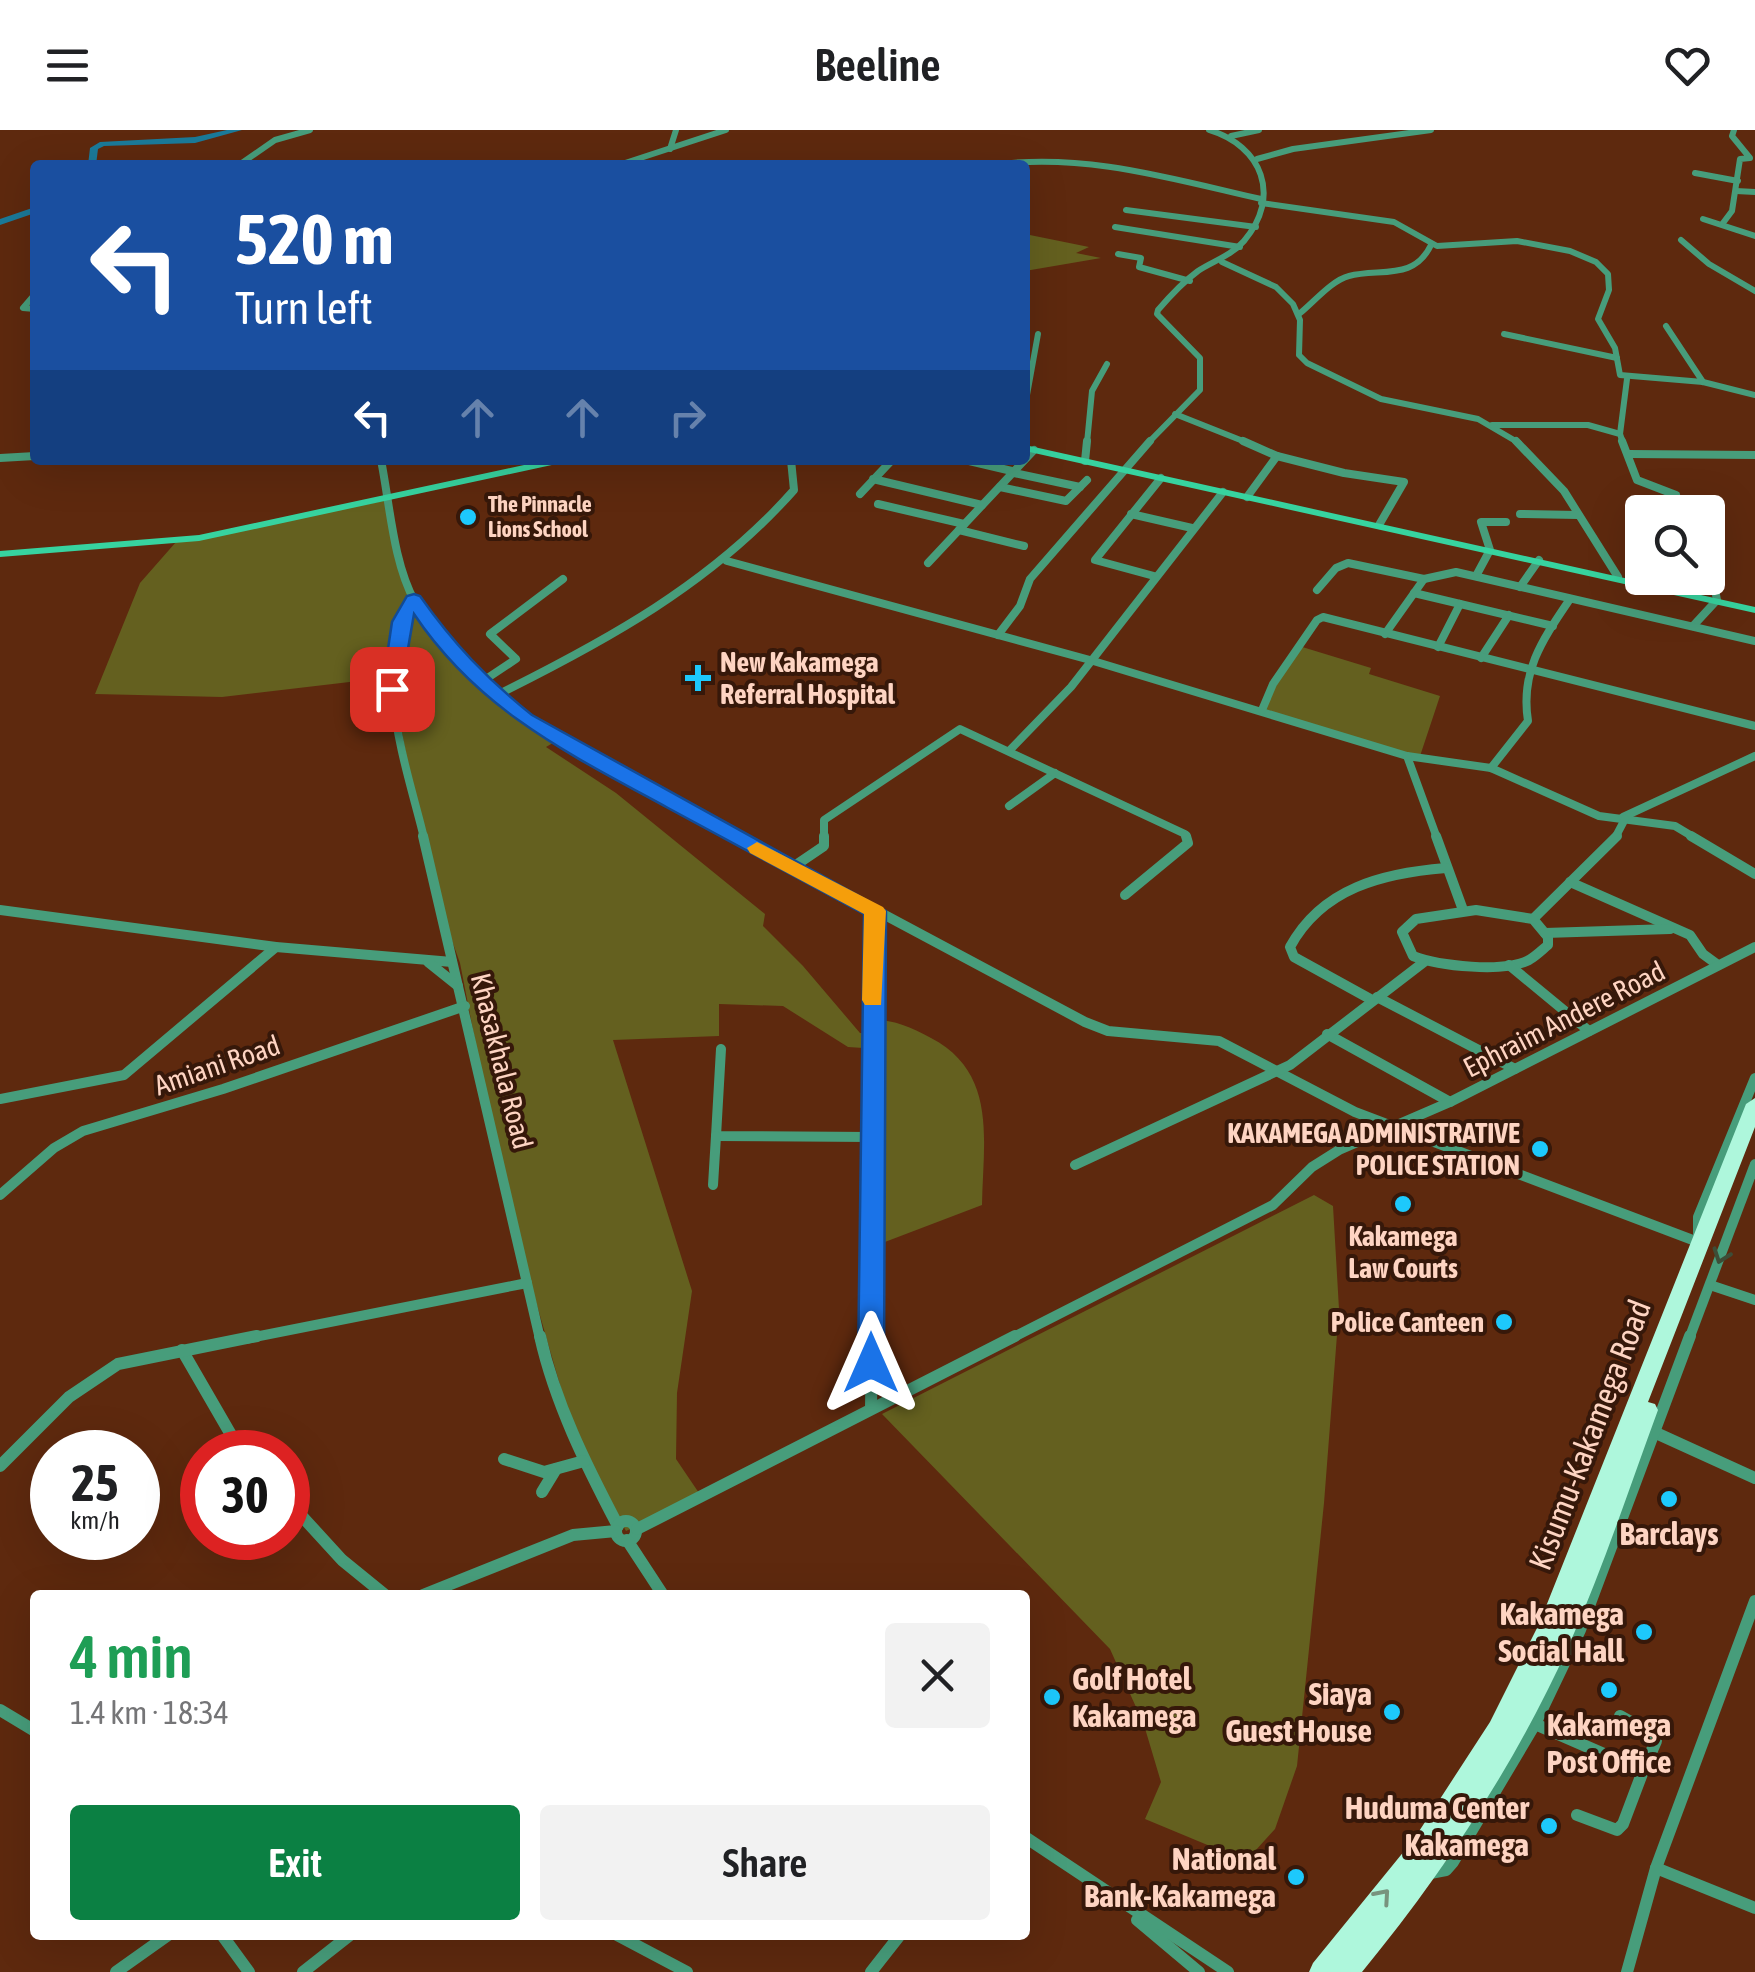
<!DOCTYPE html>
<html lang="en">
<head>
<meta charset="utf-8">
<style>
	:root { --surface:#fff; --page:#f2f2f2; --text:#202124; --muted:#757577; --accent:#0b8043 }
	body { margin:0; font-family:"Asap Condensed",sans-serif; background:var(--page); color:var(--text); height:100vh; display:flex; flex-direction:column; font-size:38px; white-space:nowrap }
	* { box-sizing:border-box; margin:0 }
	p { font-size:32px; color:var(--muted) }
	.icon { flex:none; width:55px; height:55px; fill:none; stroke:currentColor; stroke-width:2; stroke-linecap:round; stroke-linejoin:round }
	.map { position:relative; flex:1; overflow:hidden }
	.drawer { position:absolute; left:30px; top:1460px; width:1000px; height:350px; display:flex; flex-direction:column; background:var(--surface); border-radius:10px; box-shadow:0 10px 40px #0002 }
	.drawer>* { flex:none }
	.top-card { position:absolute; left:30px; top:30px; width:1000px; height:305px; border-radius:10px; box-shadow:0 10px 40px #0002; background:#1a4fa0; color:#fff; overflow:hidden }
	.tools { position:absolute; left:1625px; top:365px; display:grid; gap:20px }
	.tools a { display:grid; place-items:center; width:100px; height:100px; border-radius:10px; background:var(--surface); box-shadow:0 10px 40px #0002; font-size:50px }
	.speed { position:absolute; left:30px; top:1300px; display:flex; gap:20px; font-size:50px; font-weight:700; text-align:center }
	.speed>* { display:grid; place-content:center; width:130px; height:130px; border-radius:50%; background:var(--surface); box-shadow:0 10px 40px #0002; line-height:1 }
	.speed small { font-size:25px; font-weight:400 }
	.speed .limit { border:15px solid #d22; background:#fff; color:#111 }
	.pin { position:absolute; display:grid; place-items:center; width:85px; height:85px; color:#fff; margin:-42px; border-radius:20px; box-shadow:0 5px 15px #0006 }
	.me { position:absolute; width:110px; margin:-55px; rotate:0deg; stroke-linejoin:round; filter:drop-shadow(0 0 8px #0008) }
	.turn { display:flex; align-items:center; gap:35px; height:210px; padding:0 40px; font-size:45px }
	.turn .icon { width:130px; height:130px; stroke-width:2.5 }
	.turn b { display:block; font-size:70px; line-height:85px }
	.lanes { display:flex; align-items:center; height:95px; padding:0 40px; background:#0003; justify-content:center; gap:50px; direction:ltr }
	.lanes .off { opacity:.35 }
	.round { display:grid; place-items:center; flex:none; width:105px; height:105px; border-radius:10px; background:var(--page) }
	.overview { display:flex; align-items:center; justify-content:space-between; height:170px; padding:0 40px }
	h1 { font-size:60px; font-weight:600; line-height:75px; color:#1e9e55 }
	.primary-button { display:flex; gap:20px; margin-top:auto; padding:20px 40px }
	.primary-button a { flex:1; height:115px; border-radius:10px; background:var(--accent); color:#fff; font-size:40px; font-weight:600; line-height:115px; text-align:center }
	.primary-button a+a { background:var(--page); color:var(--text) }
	header { display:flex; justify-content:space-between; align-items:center; height:130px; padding:0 40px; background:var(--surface); font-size:45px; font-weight:600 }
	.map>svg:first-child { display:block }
</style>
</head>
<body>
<header><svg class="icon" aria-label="menu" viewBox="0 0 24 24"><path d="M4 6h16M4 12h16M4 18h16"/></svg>Beeline<svg class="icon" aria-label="heart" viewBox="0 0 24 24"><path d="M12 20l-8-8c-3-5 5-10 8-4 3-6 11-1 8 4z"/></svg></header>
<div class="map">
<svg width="1755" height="1842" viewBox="0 0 1755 1842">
	<rect width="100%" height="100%" fill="#5e290e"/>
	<g fill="#64601f">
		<polygon points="1025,104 1089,117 1076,123 1101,128 1025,141"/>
		<path d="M388,370L411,469L482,557L558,610L546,617L616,663L765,784L763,796L803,836L860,903L874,904L873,890C896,890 910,897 931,908C998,943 983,1011 982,1075L877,1115L879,919L848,917L783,876L719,874V906L613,910L692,1161L677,1263L676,1329L701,1366L626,1401L583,1322L567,1279L530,1151L490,987L460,833L441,780L419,696L392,547L222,567L95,564L140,453L176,412Z"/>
		<polygon points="1299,516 1371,538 1369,544 1440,566 1419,629 1262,580"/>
		<polygon points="1314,1065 1333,1076 1339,1179 1324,1373 1297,1636 1275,1699 1246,1731 1145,1689 1161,1652 1144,1595 1110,1519 882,1284"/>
	</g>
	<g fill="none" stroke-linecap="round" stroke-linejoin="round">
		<g fill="#1b7a99" fill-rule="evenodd">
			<polygon points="227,0 242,0 195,13 104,16 98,19 96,35 88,35 90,18 100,12 195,7"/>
			<polygon points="35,77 35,83 0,95 0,89"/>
		</g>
		<g stroke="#479d7b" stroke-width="6">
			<polyline points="1231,6 1259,0"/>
			<polyline points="670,19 676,0"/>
			<polyline points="1257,29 1293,19 1431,0"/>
			<polyline points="239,35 275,10 310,0"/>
			<polyline points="619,35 726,0"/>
			<path d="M993,35C1083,22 1173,49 1261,69"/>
			<polyline points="1695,43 1738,51"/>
			<polyline points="1736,61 1755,62"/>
			<polyline points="1261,73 1394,92 1437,116 1517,111 1570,121 1596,132 1608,144 1609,160 1598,189 1615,218 1620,245 1703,252 1755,265"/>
			<polyline points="1126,80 1256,97"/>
			<polyline points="1703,89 1755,106"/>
			<polyline points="1723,93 1732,81 1740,29 1750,28 1732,6 1734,0"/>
			<polyline points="1115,97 1240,117"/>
			<polyline points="1681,110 1709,134 1755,161"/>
			<polyline points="1118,124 1141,128 1139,137 1190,151"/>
			<polyline points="1222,132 1276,157 1293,174 1300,190 1299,225 1307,233 1381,269 1478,289 1519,313"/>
			<polyline points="35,164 23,178 35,179"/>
			<path d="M1299,184C1313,173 1332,150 1349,146C1380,138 1414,151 1431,115"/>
			<polyline points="1666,196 1703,252"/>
			<polyline points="1504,204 1617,228"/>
			<polyline points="1025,276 1038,204"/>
			<polyline points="1175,284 1248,313"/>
			<polyline points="1492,295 1588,295 1620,304 1623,313"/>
			<polyline points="1620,304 1627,249"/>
			<polyline points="1087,313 1092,261 1107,234"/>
			<path d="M1148,313L1200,260V228L1157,184L1158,180C1170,166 1183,152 1198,141C1213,131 1231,126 1244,111C1282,66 1262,16 1209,0"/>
		</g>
		<g stroke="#479d7b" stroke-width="8">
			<polyline points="1243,311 1277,326 1247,367"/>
			<polyline points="1516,311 1564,361 1618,447"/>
			<polyline points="1622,311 1637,350 1676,365 1666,382"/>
			<polyline points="1629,324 1755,325"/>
			<polyline points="1277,326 1344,343 1404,352 1379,395"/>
			<polyline points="0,328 35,326"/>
			<path d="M381,330C390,375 393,432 415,472C478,588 630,649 741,708"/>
			<polyline points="965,330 1016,342"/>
			<polyline points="1085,331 1087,311"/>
			<polyline points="1014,343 1080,357"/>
			<polyline points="873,349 982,375"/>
			<polyline points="1000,357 1066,371 1087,350"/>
			<polyline points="860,364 892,330"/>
			<polyline points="878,374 964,394"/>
			<polyline points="1131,384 1192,398"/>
			<polyline points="1520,384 1578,385"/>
			<polyline points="959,400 1024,416"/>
			<polyline points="727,431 1090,530 1407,626 1491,638 1599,686 1675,696 1695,708"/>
			<polyline points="928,433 1034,320"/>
			<polyline points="1154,446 1095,430 1161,348"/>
			<polyline points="1476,446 1490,420 1481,392 1506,392"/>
			<polyline points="1520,457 1539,430"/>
			<polyline points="1317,460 1336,438 1348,433 1424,449"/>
			<polyline points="1414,463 1553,496"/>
			<path d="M414,470C367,532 408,640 424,708"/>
			<polyline points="1693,496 1717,470 1708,423"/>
			<polyline points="1385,504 1424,449 1456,442 1755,511"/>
			<polyline points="998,505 1020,476 1030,449 1150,311"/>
			<polyline points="1438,517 1460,474"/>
			<polyline points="1481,528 1509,485"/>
			<polyline points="480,553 516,529 490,504 563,449"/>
			<path d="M495,566C606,511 711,454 794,360L791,330"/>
			<polyline points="1262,580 1273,554 1317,490 1323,487 1755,596"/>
			<polyline points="1009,621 1071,557 1223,362"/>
			<polyline points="1407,626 1437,708"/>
			<path d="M1491,638L1528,591C1520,541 1543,509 1570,469"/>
			<polyline points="1009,676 1055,643"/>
			<polyline points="1623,687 1755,626"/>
			<polyline points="824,708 824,690 960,599 1185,704 1186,708"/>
			<polyline points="1615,708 1625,689"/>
		</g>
		<g stroke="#479d7b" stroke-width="10">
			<polyline points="423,706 540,1209"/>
			<polyline points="737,706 1085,892 1108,901 1219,911 1355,982 1698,1112 1698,1087 1755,948"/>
			<polyline points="1436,706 1463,780"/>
			<polyline points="1691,706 1755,744"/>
			<polyline points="793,737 824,716 824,706"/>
			<polyline points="1570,752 1690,805 1703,824 1718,835"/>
			<polyline points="1125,765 1188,713 1186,706"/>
			<polyline points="0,780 276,817 452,832"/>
			<path d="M1476,780L1533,789L1548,807V815C1542,820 1536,826 1529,830C1504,843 1439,836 1413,826L1402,802L1416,789Z"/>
			<polyline points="1533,789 1617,706"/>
			<polyline points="1545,803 1670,799"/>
			<polyline points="428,832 458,856"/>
			<polyline points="1509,835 1589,901"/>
			<polyline points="1377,867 1515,939"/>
			<path d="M1372,870L1294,827L1290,817C1322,758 1383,743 1446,738"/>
			<polyline points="1327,904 1450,972"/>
			<polyline points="721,919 716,1006 871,1007"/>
			<polyline points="0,969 124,945 276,817"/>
			<polyline points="1075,1035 1290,935 1424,832"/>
			<polyline points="713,1055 716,1006"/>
			<polyline points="0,1065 54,1018 83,1001 223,959 465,876"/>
			<polyline points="1710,1155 1755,1170"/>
			<polyline points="245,1209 527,1153"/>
			<polyline points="872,1209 875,781"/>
			<polyline points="1010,1209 1273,1075 1312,1037 1339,1020 1450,972 1755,817"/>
			<polyline points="1689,1209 1755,1034"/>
		</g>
		<g stroke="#479d7b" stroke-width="12">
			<path d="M540,1206C555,1273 586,1335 618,1396"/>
			<polyline points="182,1220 241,1322"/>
			<polyline points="871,1278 872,1206"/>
			<polyline points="1656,1303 1755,1348"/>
			<polyline points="504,1329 544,1342 584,1331"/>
			<polyline points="0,1336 69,1267 118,1234 257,1206"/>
			<polyline points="542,1362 556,1339"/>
			<polyline points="288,1371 342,1430 385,1465"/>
			<circle cx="626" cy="1401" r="10"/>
			<polyline points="637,1399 1015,1206"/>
			<polyline points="627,1410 663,1465"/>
			<polyline points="423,1465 573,1405 616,1401"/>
			<polyline points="0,1580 35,1601"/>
			<polyline points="1620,1586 1654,1605 1656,1611 1643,1641"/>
			<polyline points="1535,1594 1643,1641 1623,1694 1617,1700 1577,1685"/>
			<polyline points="1025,1707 1228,1842"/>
			<polyline points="1656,1738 1755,1778"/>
			<polyline points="1425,1744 1446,1740 1453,1732 1535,1594 1580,1500 1690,1206"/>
			<polyline points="1137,1790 1199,1842"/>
			<polyline points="222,1805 249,1842"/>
			<polyline points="617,1805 687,1842"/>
			<polyline points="116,1842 168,1805"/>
			<polyline points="303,1842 350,1805"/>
			<polyline points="871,1842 900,1805"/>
			<polyline points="1627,1842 1656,1738 1755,1471"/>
		</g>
		<g fill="#37d39f" fill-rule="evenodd">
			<polygon points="1025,315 1755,477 1755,483 1025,321"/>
			<polygon points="547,330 566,330 561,333 199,411 0,427 0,421 199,405"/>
		</g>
		<path fill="#aef7dc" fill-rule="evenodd" d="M1755,968V997L1648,1272L1655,1274L1658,1280C1629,1359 1603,1438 1569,1515C1516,1633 1444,1742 1362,1842H1309L1313,1833L1414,1709L1490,1592L1539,1494L1746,974Z"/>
	</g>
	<defs><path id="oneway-chevron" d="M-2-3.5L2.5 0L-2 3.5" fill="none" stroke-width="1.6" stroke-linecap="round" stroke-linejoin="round" transform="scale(2.5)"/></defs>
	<use stroke="#3d4d37" href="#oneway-chevron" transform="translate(1721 1126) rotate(110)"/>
	<use stroke="#78937e" href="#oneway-chevron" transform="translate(1383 1766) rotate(-49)"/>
	<path fill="#1a73e8" stroke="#114b97" stroke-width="2.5" d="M414,464L420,466C453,513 487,549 532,585L886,781L884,1233L880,1240H862L858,1233L864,784C799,749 733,713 668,678C569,624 479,581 414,484L401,559L398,563H385L382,559L392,492L407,466Z"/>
	<polygon fill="#f59e0b" points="757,712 883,777 886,781 881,875 865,875 862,870 864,784 750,723 747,718"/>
	<g fill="#1dc9fc" stroke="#36180a" stroke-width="4">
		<circle cx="468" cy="387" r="10"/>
		<path d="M693 533h10v10h10v10h-10v10h-10v-10h-10v-10h10z"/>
		<circle cx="1540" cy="1019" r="10"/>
		<circle cx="1403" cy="1074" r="10"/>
		<circle cx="1504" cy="1192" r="10"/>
		<circle cx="1669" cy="1369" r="10"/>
		<circle cx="1644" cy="1502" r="10"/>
		<circle cx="1609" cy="1560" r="10"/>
		<circle cx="1052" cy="1567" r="10"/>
		<circle cx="1392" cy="1582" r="10"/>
		<circle cx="1549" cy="1696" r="10"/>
		<circle cx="1296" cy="1747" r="10"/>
	</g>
	<g text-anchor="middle" stroke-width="8" stroke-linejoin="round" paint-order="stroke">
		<g font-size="22" font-weight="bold" fill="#fed4c2" stroke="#36180a" text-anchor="start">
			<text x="488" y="382">The Pinnacle<tspan x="488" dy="25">Lions School</tspan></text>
		</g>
		<g font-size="28" font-weight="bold" fill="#fed4c2" stroke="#36180a" text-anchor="end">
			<text x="720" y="542" text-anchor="start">New Kakamega<tspan x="720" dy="32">Referral Hospital</tspan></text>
			<text x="1520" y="1013">KAKAMEGA ADMINISTRATIVE<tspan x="1520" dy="32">POLICE STATION</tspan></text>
			<text x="1403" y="1116" text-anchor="middle">Kakamega<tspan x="1403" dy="32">Law Courts</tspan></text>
			<text x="1484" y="1202">Police Canteen</text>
		</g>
		<g font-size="28" fill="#fed4c2" stroke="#36180a">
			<text transform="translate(1564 889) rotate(-27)" y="10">Ephraim Andere Road</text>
			<text transform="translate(502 931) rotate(76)" y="10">Khasakhala Road</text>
			<text transform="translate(217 935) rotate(-19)" y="10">Amiani Road</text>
		</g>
		<g font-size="32" fill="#fed4c2" stroke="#36180a">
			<text transform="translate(1590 1305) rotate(-69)" y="11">Kisumu-Kakamega Road</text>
		</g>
		<g font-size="32" font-weight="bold" fill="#fed4c2" stroke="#36180a" text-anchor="end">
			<text x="1669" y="1415" text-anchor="middle">Barclays</text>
			<text x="1624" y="1495">Kakamega<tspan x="1624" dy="37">Social Hall</tspan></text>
			<text x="1072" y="1560" text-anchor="start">Golf Hotel<tspan x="1072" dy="37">Kakamega</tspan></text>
			<text x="1372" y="1575">Siaya<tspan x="1372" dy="37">Guest House</tspan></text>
			<text x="1609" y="1606" text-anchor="middle">Kakamega<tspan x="1609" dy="37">Post Office</tspan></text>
			<text x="1529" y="1689">Huduma Center<tspan x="1529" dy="37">Kakamega</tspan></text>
			<text x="1276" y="1740">National<tspan x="1276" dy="37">Bank-Kakamega</tspan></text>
		</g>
	</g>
</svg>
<div class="tools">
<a><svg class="icon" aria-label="search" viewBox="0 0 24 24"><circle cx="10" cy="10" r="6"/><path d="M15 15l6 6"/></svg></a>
</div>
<div class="speed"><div>25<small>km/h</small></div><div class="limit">30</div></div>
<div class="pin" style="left:392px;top:559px;background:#d93025"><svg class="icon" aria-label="arrive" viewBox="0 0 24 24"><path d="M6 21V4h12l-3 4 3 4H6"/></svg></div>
<svg class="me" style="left:871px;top:1233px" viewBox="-20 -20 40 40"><path d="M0-17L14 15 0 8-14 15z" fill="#1a73e8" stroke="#fff" stroke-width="4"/></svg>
<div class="top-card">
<div class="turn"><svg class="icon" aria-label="left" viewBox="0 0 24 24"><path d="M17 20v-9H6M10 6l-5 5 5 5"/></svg><div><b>520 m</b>Turn left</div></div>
<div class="lanes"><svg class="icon" aria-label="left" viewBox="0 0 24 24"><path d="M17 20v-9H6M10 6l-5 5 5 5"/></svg><svg class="icon off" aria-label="ahead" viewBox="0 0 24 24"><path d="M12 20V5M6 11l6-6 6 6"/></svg><svg class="icon off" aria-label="ahead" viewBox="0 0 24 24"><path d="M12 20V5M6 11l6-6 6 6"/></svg><svg class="icon off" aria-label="right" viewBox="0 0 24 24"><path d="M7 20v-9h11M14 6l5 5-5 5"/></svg></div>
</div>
<section class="drawer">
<div class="overview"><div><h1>4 min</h1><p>1.4 km · 18:34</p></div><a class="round"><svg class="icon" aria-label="close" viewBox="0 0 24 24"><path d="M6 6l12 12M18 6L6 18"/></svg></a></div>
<div class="primary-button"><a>Exit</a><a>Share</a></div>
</section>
</div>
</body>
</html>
